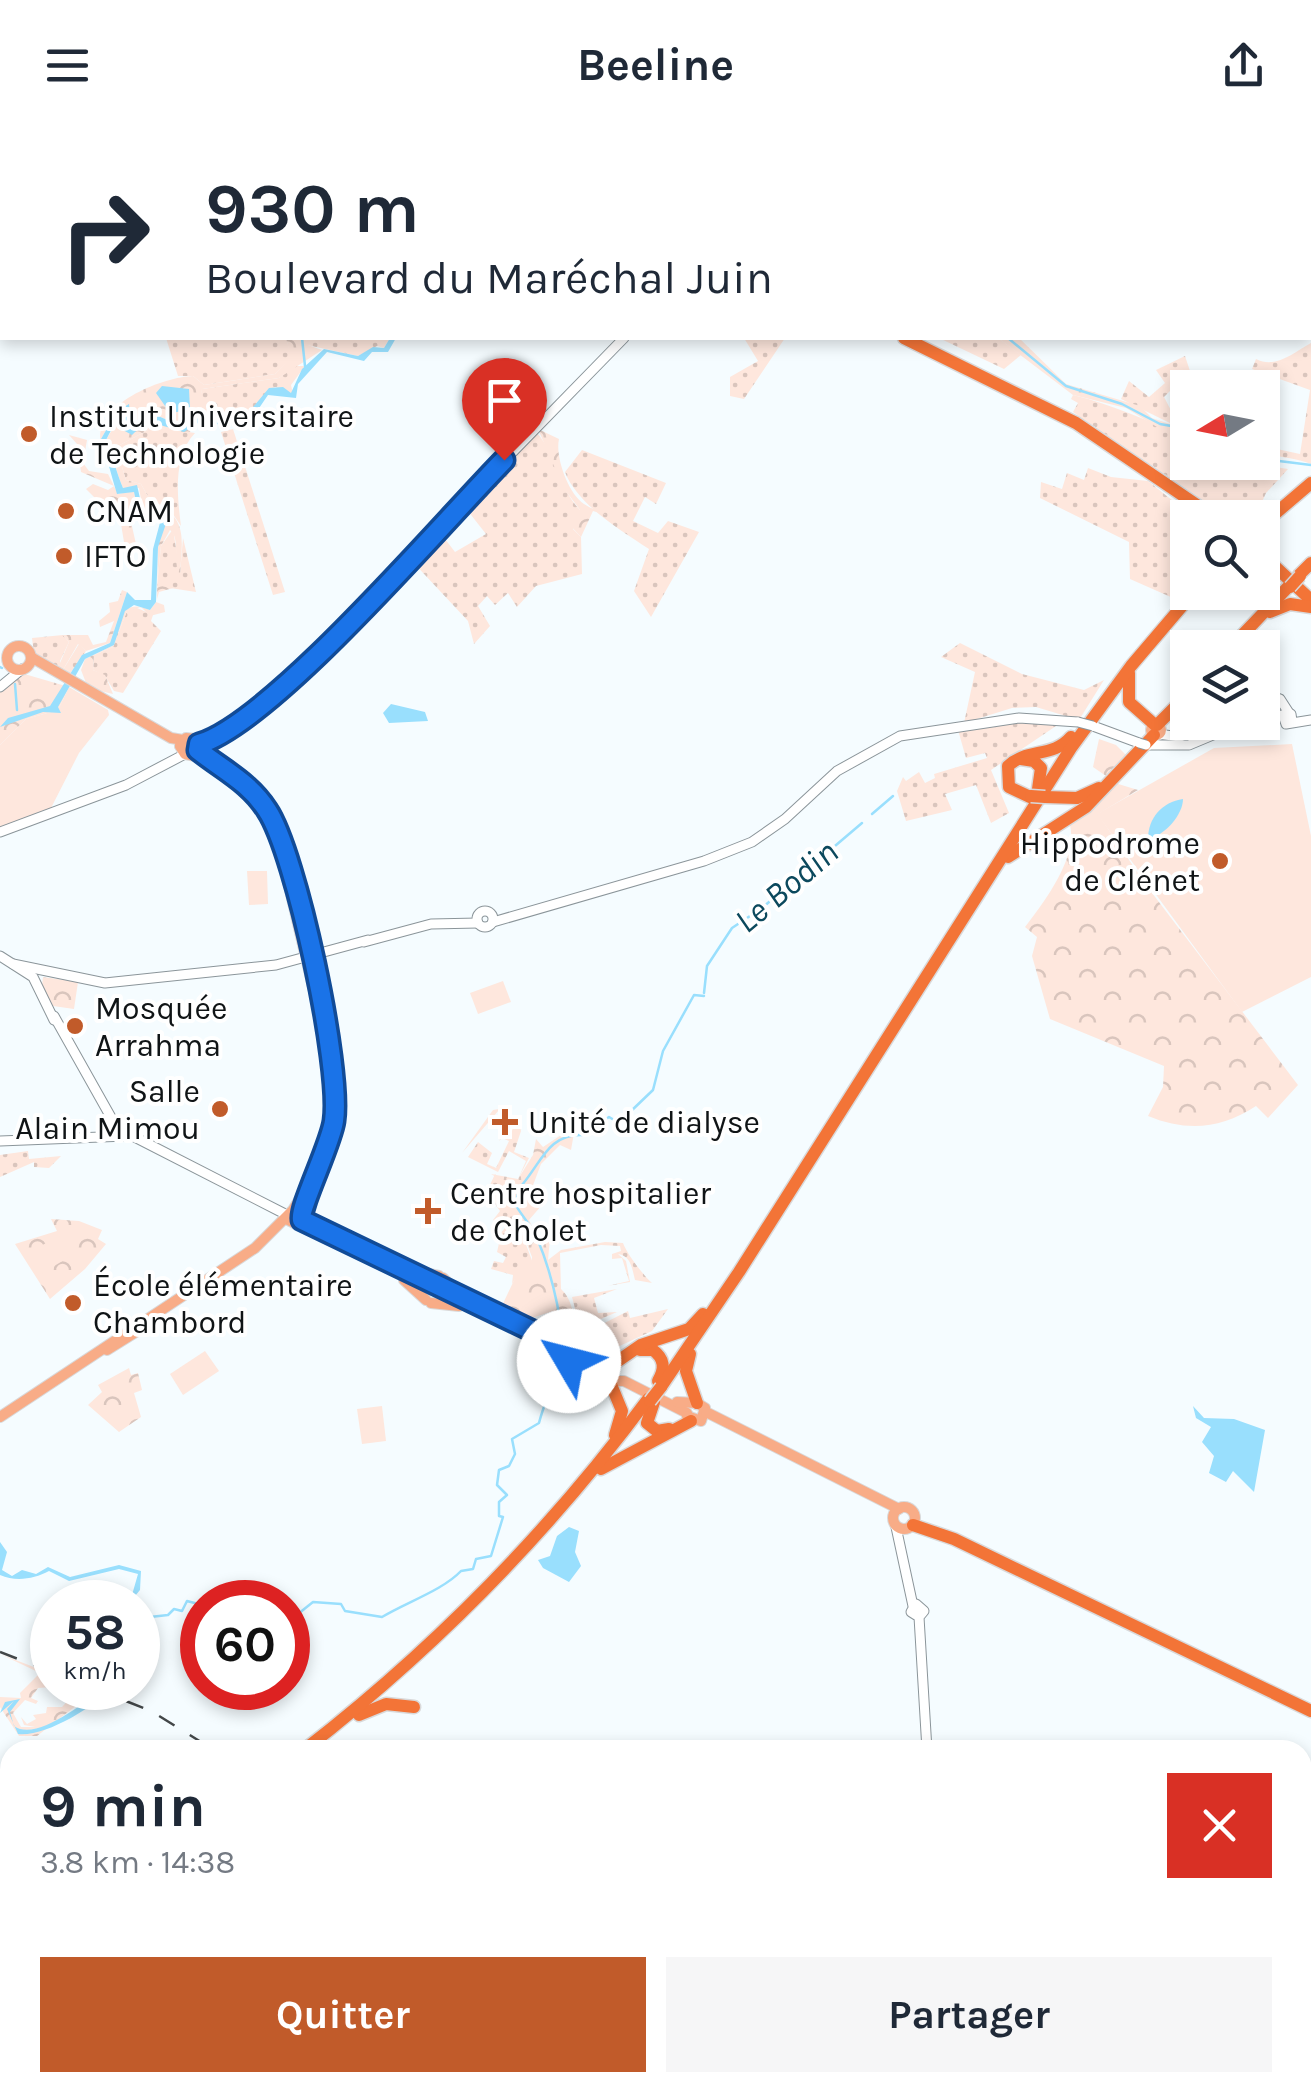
<!DOCTYPE html>
<html lang="fr">
<head>
<meta charset="utf-8">
<style>
	:root { --surface:#fff; --page:#f6f6f7; --text:#1f2937; --muted:#747a83; --accent:#c15b2a }
	body { margin:0; font-family:Karla,sans-serif; background:var(--page); color:var(--text); height:100vh; display:flex; flex-direction:column; font-size:38px; white-space:nowrap }
	* { box-sizing:border-box; margin:0 }
	p { font-size:32px; color:var(--muted) }
	.icon { flex:none; width:55px; height:55px; fill:none; stroke:currentColor; stroke-width:2; stroke-linecap:round; stroke-linejoin:round }
	.map { position:relative; flex:1; overflow:hidden }
	.drawer { position:absolute; left:0px; top:1610px; width:1312px; height:352px; display:flex; flex-direction:column; background:var(--surface); border-radius:30px 30px 0 0; box-shadow:0 5px 15px #0003 }
	.drawer>* { flex:none }
	.top-card { position:absolute; left:0px; top:0px; width:1312px; height:210px; box-shadow:0 5px 15px #0003; background:#fff; color:var(--text); overflow:hidden }
	.needle { width:65px; rotate:260deg }
	.controls { position:absolute; left:1170px; top:240px; display:grid; gap:20px }
	.controls a { display:grid; place-items:center; width:110px; height:110px; border-radius:0px; background:var(--surface); box-shadow:0 5px 15px #0003; font-size:50px }
	.speed { position:absolute; left:30px; top:1450px; display:flex; gap:20px; font-size:50px; font-weight:700; text-align:center }
	.speed>* { display:grid; place-content:center; width:130px; height:130px; border-radius:50%; background:var(--surface); box-shadow:0 5px 15px #0003; line-height:1 }
	.speed small { font-size:25px; font-weight:400 }
	.speed .limit { border:15px solid #d22; background:#fff; color:#111 }
	.pin { position:absolute; display:grid; place-items:center; width:85px; height:85px; color:#fff; margin:-102px -42px; border-radius:50% 50% 50% 0; rotate:-45deg; box-shadow:0 0 10px #0007 }
	.pin .icon { rotate:45deg }
	.me { position:absolute; width:110px; margin:-55px; rotate:307deg; stroke-linejoin:round; filter:drop-shadow(0 0 8px #0008) }
	.turn { display:flex; align-items:center; gap:35px; height:210px; padding:0 40px; font-size:45px }
	.turn .icon { width:130px; height:130px; stroke-width:2.5 }
	.turn b { display:block; font-size:70px; line-height:85px }
	.round { display:grid; place-items:center; flex:none; width:105px; height:105px; border-radius:0px; background:var(--page) }
	.summary { display:flex; align-items:center; justify-content:space-between; height:170px; padding:0 40px }
	h1 { font-size:60px; font-weight:700; line-height:75px }
	.primary-button { display:flex; gap:20px; margin-top:auto; padding:20px 40px }
	.primary-button a { flex:1; height:115px; border-radius:0px; background:var(--accent); color:#fff; font-size:40px; font-weight:700; line-height:115px; text-align:center }
	.primary-button a+a { background:var(--page); color:var(--text) }
	header { display:flex; justify-content:space-between; align-items:center; height:130px; padding:0 40px; background:var(--surface); font-size:45px; font-weight:700 }
	.map>svg:first-child { display:block }
</style>
</head>
<body>
<header><svg class="icon" aria-label="menu" viewBox="0 0 24 24"><path d="M4 6h16M4 12h16M4 18h16"/></svg>Beeline<svg class="icon" aria-label="share" viewBox="0 0 24 24"><path d="M12 15V3M7 8l5-5 5 5M5 13v7h14v-7"/></svg></header>
<div class="map">
<svg width="1311" height="1962" viewBox="0 0 1311 1962">
	<defs>
		<pattern id="grass-dots" width="8" height="8" patternUnits="userSpaceOnUse" patternTransform="scale(2.5)"><rect width="8" height="8" fill="#fee7dd"/><path d="M2 2h.1M6 6h.1" fill="none" stroke="#d9c5bd" stroke-width="1.8" stroke-linecap="round"/></pattern>
		<pattern id="forest-crowns" width="20" height="18" patternUnits="userSpaceOnUse" patternTransform="scale(2.5)"><rect width="20" height="18" fill="#fee7dd"/><path d="M2 6a3 3 0 1 1 6 0M12 15a3 3 0 1 1 6 0" fill="none" stroke="#d9c5bd"/></pattern>
	</defs>
	<rect width="100%" height="100%" fill="#f5fcff"/>
	<g fill="url(#grass-dots)">
		<polygon points="166,208 286,208 292,228 275,244 204,255 193,246 178,246"/>
		<polygon points="306,208 390,208 384,218 377,216 358,226 307,215"/>
		<polygon points="744,208 785,208 744,269 730,266 730,247 758,231"/>
		<polygon points="939,208 998,208 1021,225 1004,239"/>
		<path d="M1311,213V334C1293,327 1278,328 1262,322L1263,316L1300,324L1310,260L1252,239L1256,229C1276,239 1293,223 1311,213Z"/>
		<polygon points="1185,226 1190,241 1164,267 1175,288 1174,295 1121,269 1129,251 1149,267 1165,253 1156,240"/>
		<polygon points="295,236 305,236 291,255 293,264 275,257 249,282 233,281 219,288 197,286 202,259 279,248"/>
		<path d="M1073,265C1115,275 1148,292 1187,306L1188,332L1250,333L1288,339L1266,363L1255,387H1228L1073,282L1078,273L1071,269Z"/>
		<path d="M154,297L195,303C173,326 177,365 181,396L168,377L151,372L141,354L126,350L116,317Z"/>
		<polygon points="233,299 285,462 273,465 221,302"/>
		<path d="M536,302C558,325 558,358 581,381L573,399L581,407L582,444L536,456L517,477L508,463L495,475L487,466L478,476L490,496L474,514L468,491L411,430L439,401L455,422L486,404L464,376Z"/>
		<path d="M582,320L666,353L656,374L645,367L633,391L658,403L668,391L699,402L651,487L634,461L649,419C620,400 577,374 565,342Z"/>
		<polygon points="1088,338 1111,347 1148,351 1193,387 1188,388 1187,454 1173,468 1130,449 1129,412 1040,368 1041,352 1062,359 1067,343 1084,350"/>
		<polygon points="173,399 180,444 183,408 196,462 157,456 161,416"/>
		<polygon points="135,477 153,485 151,491 161,501 123,563 114,561 105,546 93,540 94,525 113,517 127,481"/>
		<polygon points="63,505 69,512 60,531 61,543 79,514 86,521 67,548 34,525 32,508"/>
		<polygon points="960,513 1022,544 1084,560 1104,550 1079,590 1036,577 1012,578 964,593 975,542 941,527"/>
		<polygon points="1040,590 1059,594 991,640 1009,683 991,693 976,655 945,664 952,680 906,691 897,661 903,647 906,651 919,642 925,653 935,648 934,644 987,628 985,623 966,628 958,600"/>
		<polygon points="499,979 518,989 521,1001 514,1022 529,1028 518,1049 526,1031 509,1021 498,1042 468,1027 478,1012 492,1023 487,1034 496,1038 509,1011 502,1008 499,1011 503,1004 510,1006 516,990 499,980 462,1023 493,980"/>
		<polygon points="28,1021 29,1029 61,1026 49,1038 34,1037 34,1032 0,1047 0,1025"/>
		<polygon points="495,1044 510,1059 511,1074 534,1136 534,1144 517,1146 512,1154 513,1145 491,1139 494,1131 503,1133 506,1127 497,1122 500,1109 496,1108 506,1097 493,1090 500,1081 492,1070 496,1058 490,1055"/>
		<path d="M605,1112L623,1113C627,1124 643,1145 652,1153L635,1150C632,1138 631,1126 618,1124L626,1131L630,1152L607,1156L629,1151L622,1128L612,1129V1124L621,1121L620,1116L601,1115L560,1123L561,1159C576,1172 575,1200 572,1212L565,1197L574,1195L566,1170L557,1173L548,1130L561,1120Z"/>
		<polygon points="617,1159 594,1168 598,1183 617,1182 580,1198 572,1167"/>
		<polygon points="668,1179 652,1201 598,1226 581,1220 579,1206 628,1181 630,1188"/>
	</g>
	<g fill="url(#forest-crowns)">
		<path d="M286,208H306L308,215L322,220L279,248L202,259L200,281L183,296L158,286L128,295L129,280L117,281L101,309L104,322C82,279 160,247 193,246L204,255L275,244L291,228Z"/>
		<polygon points="998,208 1019,208 1066,254 1140,276 1152,288 1173,295 1175,288 1187,292 1187,306 1157,297 1126,278 1073,265"/>
		<path d="M122,283L126,284L123,293L134,303L137,295L160,292L178,301L197,292L189,303L154,297L116,317L126,350L141,354L151,372C189,387 182,408 180,446C172,431 181,409 170,400L161,416L157,455L173,458L159,462L157,469L158,417L167,381L144,386L139,358H123C116,342 113,326 106,310Z"/>
		<path d="M538,299L559,309C555,327 568,363 584,374C591,379 599,380 606,385L593,381L581,407L568,393L580,380L563,357Z"/>
		<polygon points="69,305 87,310 83,333 89,341 108,344 118,364 134,361 138,385 129,383 136,414 131,423 126,424 121,394 86,359 93,354 108,360 114,356 81,342 77,314"/>
		<polygon points="122,460 127,462 110,513 86,521 78,514 60,545 57,540 69,512 63,505 88,505 93,515 106,512 114,491 100,497 99,491 110,482 109,473 118,471"/>
		<path d="M156,472L164,475L165,482L150,486L141,477L127,481L113,517L94,525L93,540L105,545L113,564L88,558L81,540L85,529L112,516L125,480C135,475 140,476 150,480Z"/>
		<polygon points="21,543 69,557 58,580 26,589 0,615 0,560"/>
		<polygon points="1099,609 1116,615 1126,625 1106,646 1093,637"/>
		<path d="M1115,653L1138,660L1098,684L1146,755L1298,955L1268,988L1256,976C1221,999 1187,1002 1148,986L1163,957L1164,936L1050,889L1032,826L1037,807L1025,797C1044,772 1078,728 1070,695Z"/>
		<polygon points="43,847 78,852 74,879 53,876 42,856"/>
		<polygon points="564,1003 574,1003 571,1020 560,1015 541,1034 532,1058 548,1068 529,1090 542,1117 550,1108 548,1130 557,1172 566,1169 575,1195 565,1197 570,1211 534,1200 556,1203 553,1181 517,1193 498,1184 518,1142 531,1141 532,1127 518,1091 511,1093 508,1075 499,1070 502,1064 511,1068 507,1052 506,1063 500,1062 501,1050 491,1044 518,1049 533,1025 536,1009 543,1017"/>
		<polygon points="51,1089 79,1091 102,1100 98,1109 106,1114 85,1139 50,1169 15,1114 57,1101"/>
		<polygon points="129,1238 131,1245 138,1243 142,1260 134,1263 141,1287 119,1302 88,1275 102,1262 98,1255"/>
		<polygon points="0,1524 52,1544 52,1557 38,1558 31,1568 38,1571 36,1574 25,1570 13,1583 21,1597 35,1597 24,1595 21,1587 27,1594 36,1589 33,1585 46,1583 47,1577 62,1577 75,1563 69,1558 90,1565 37,1606 19,1606 0,1577 0,1567 21,1568 20,1563 40,1543"/>
	</g>
	<g fill="#fee7dd">
		<polygon points="69,557 108,580 109,585 79,623 51,678 0,700 0,615 26,589 58,580"/>
		<polygon points="1292,614 1311,706 1311,847 1242,882 1097,684 1214,618"/>
		<polygon points="247,741 267,741 268,774 249,775"/>
		<polygon points="503,851 511,872 478,884 470,863"/>
		<polygon points="59,1106 71,1126 39,1145 26,1124"/>
		<polygon points="205,1221 219,1241 183,1265 170,1244"/>
		<polygon points="382,1276 386,1311 362,1314 357,1279"/>
	</g>
	<g fill="#99dffd">
		<path d="M390,208H396L388,222H372L364,231L327,222L298,254L296,268L268,265L253,287L233,286L222,295L201,291L184,302C162,297 150,286 132,305L123,300L126,284L119,285L106,310C113,326 116,342 123,358L137,355L144,386L161,378L169,385L158,417L156,472L150,480L134,475L125,481L114,515L85,529L58,577L61,583L43,582L0,597L8,588L50,576L82,525L110,513L127,462L135,470H151L153,419L162,385L148,392L140,390L134,362L117,364C111,344 107,328 101,309L117,281L129,274L131,291L158,286L182,296C193,286 234,281 249,282L269,258L283,257L291,263L302,239L324,219L358,226L373,217L384,218Z"/>
		<polygon points="162,256 189,259 190,280 170,283 156,263"/>
		<polygon points="391,574 425,582 428,591 389,593 383,583"/>
		<path d="M1183,669C1183,685 1164,706 1148,709C1148,688 1162,672 1183,669Z"/>
		<polygon points="1193,1276 1204,1288 1234,1289 1265,1300 1254,1362 1233,1341 1226,1352 1209,1343 1214,1326 1202,1312 1211,1297 1196,1288"/>
		<polygon points="569,1397 579,1401 575,1422 581,1436 569,1452 543,1438 538,1430 550,1426 557,1406"/>
		<path d="M0,1412L7,1422L2,1440L12,1446L22,1440L36,1444L48,1437L70,1447L119,1435L141,1441L140,1460L130,1472L138,1444L119,1439L69,1451L49,1441C34,1449 16,1452 0,1445Z"/>
		<path d="M103,1558H113C93,1577 46,1607 18,1604L7,1579L14,1571L0,1583L5,1572L20,1569L10,1582L14,1596C36,1612 84,1573 103,1558Z"/>
	</g>
	<g fill="none" stroke-linecap="round" stroke-linejoin="round">
		<g stroke="#99dffd" stroke-width="2.5">
			<polyline points="7,0 8,2"/>
			<polyline points="189,0 191,2"/>
			<polyline points="667,0 669,2"/>
			<polyline points="302,208 305,236"/>
			<polyline points="1008,208 1066,256 1122,274 1160,294 1188,299"/>
			<polyline points="1262,324 1271,330 1311,335"/>
			<polyline points="0,537 2,538"/>
			<polyline points="15,554 17,580"/>
			<polyline points="872,684 893,666"/>
			<polyline points="704,863 707,836 732,798 762,778 862,693"/>
			<path d="M522,1055C542,1031 549,1004 582,1005L609,987L614,990L629,983L653,960L663,921L694,865L704,866"/>
			<path d="M520,1057L515,1074C521,1085 532,1096 537,1108C551,1141 559,1177 563,1211"/>
			<polyline points="141,1488 168,1485 174,1479 182,1481 187,1471 202,1475"/>
			<path d="M288,1492L313,1472L341,1474L345,1481L382,1487C407,1472 443,1460 461,1441L473,1439L476,1429L491,1426L503,1387L499,1386V1372L507,1365L497,1355L499,1340L509,1336L515,1324L512,1309L539,1293C543,1277 549,1263 556,1245"/>
			<polyline points="1302,1695 1311,1689"/>
			<polyline points="1267,1952 1274,1962"/>
			<polyline points="1059,1962 1074,1953 1079,1962"/>
			<polyline points="1100,1962 1100,1955 1108,1952"/>
		</g>
		<g stroke="#8b959a" stroke-width="11">
			<g id="secondary">
				<polyline points="829,2 830,0"/>
				<polyline points="0,557 22,539"/>
				<polyline points="1262,563 1280,569 1289,583"/>
				<polyline points="1262,588 1283,585"/>
				<polyline points="1292,591 1291,584 1283,585 1286,594 1311,590"/>
				<polyline points="1093,596 1139,613"/>
				<polyline points="1158,604 1180,607 1217,592"/>
				<polyline points="199,614 244,587 303,537 624,208"/>
				<polyline points="1146,615 1189,615 1244,592"/>
				<polyline points="0,702 126,655 185,624"/>
				<circle cx="485" cy="789" r="8"/>
				<polyline points="493,792 704,731 752,712 785,689 837,641 900,606 1019,588 1078,592"/>
				<polyline points="364,812 431,794 478,793"/>
				<polyline points="0,826 33,847 54,890"/>
				<polyline points="13,834 105,853 276,835 368,810"/>
				<polyline points="54,886 117,998 289,1086"/>
				<polyline points="0,1011 126,1006"/>
				<polyline points="896,1397 913,1476"/>
				<polyline points="919,1487 911,1482 916,1474 924,1481 919,1487 927,1620"/>
				<polyline points="943,1952 947,1962"/>
			</g>
		</g>
		<g stroke="#d9d9da" stroke-width="12">
			<g id="primary">
				<circle cx="19" cy="528" r="12"/>
				<polyline points="31,527 171,608 183,610"/>
				<circle cx="1156" cy="600" r="5"/>
				<polyline points="180,616 186,608 195,609 199,617 194,625"/>
				<polyline points="286,1089 559,1220 567,1230 594,1236 607,1251 624,1251 687,1283"/>
				<polyline points="399,1138 439,1146"/>
				<polyline points="443,1148 470,1174"/>
				<polyline points="404,1150 426,1170"/>
				<polyline points="431,1173 459,1176"/>
				<polyline points="107,1220 139,1200"/>
				<polyline points="563,1223 571,1215 579,1223"/>
				<polyline points="677,1272 697,1273 705,1278 701,1291 687,1286"/>
				<polyline points="706,1282 899,1379"/>
				<path d="M0,1287L255,1118L293,1080L315,1045L330,994L332,937L277,705C260,668 225,630 185,624L180,616"/>
				<circle cx="904" cy="1388" r="11"/>
			</g>
		</g>
		<g stroke="#d9d9da" stroke-width="15">
			<g id="highway">
				<polyline points="574,0 577,2"/>
				<polyline points="904,208 1076,293 1216,388"/>
				<polyline points="1262,395 1311,353"/>
				<polyline points="1262,430 1272,456 1265,478"/>
				<polyline points="1268,430 1311,470"/>
				<polyline points="1299,445 1311,433"/>
				<polyline points="1270,482 1290,474 1311,477"/>
				<polyline points="1230,518 1289,456"/>
				<polyline points="1129,543 1129,572 1155,595"/>
				<polyline points="1157,595 1188,564"/>
				<polyline points="1021,629 1034,631 1041,638 1038,659"/>
				<path d="M1030,667L1009,657L1008,636C1027,618 1053,628 1071,607"/>
				<polyline points="1045,667 1077,668 1099,658"/>
				<polyline points="1008,727 1086,677 1154,605"/>
				<path d="M640,1220H653C665,1229 665,1239 658,1251"/>
				<polyline points="690,1224 686,1241 697,1273"/>
				<polyline points="615,1233 641,1215 689,1199 703,1184"/>
				<polyline points="610,1252 622,1281 615,1305"/>
				<polyline points="661,1257 739,1142 1071,618 1131,536 1194,462"/>
				<polyline points="654,1272 647,1293 657,1301 669,1299"/>
				<polyline points="601,1339 691,1291"/>
				<polyline points="913,1395 954,1409 1311,1581"/>
				<polyline points="359,1585 386,1574 414,1577"/>
				<path d="M304,1620C434,1519 550,1401 648,1269"/>
				<polyline points="0,1832 10,1826"/>
			</g>
		</g>
		<use href="#secondary" stroke="#fff" stroke-width="9"/>
		<use href="#primary" stroke="#f8ac87" stroke-width="10"/>
		<use href="#highway" stroke="#f37437" stroke-width="12"/>
		<g stroke="#434749" stroke-width="2.5" stroke-dasharray="18 18" stroke-linecap="butt">
			<polyline points="0,1522 52,1542"/>
			<polyline points="93,1558 151,1581 214,1620"/>
			<polyline points="709,1952 724,1962"/>
		</g>
		<g stroke="#8b959a" stroke-width="11" stroke-linecap="butt">
			<g id="secondary-bridge">
				<polyline points="1078,592 1093,596"/>
				<polyline points="1139,613 1146,615"/>
			</g>
		</g>
		<g stroke="#d9d9da" stroke-width="15" stroke-linecap="butt">
			<g id="highway-bridge">
				<polyline points="1290,457 1300,446"/>
				<polyline points="1031,666 1045,667"/>
				<polyline points="650,1271 661,1257"/>
			</g>
		</g>
		<use href="#secondary-bridge" stroke="#fff" stroke-width="9"/>
		<use href="#highway-bridge" stroke="#f37437" stroke-width="12"/>
	</g>
	<g fill="none" stroke-linecap="round" stroke-linejoin="round">
		<g stroke="#114b97" stroke-width="25">
			<path id="route" d="M504,330C442,393 273,592 199,614L198,620C223,640 249,652 267,680C296,723 342,938 334,991C331,1014 298,1080 302,1090L566,1217L563,1225L569,1231"/>
		</g>
		<use href="#route" stroke="#1a73e8" stroke-width="18"/>
	</g>
	<g fill="#c15b2a" stroke="#fff" stroke-width="4">
		<circle cx="29" cy="304" r="10"/>
		<circle cx="66" cy="381" r="10"/>
		<circle cx="64" cy="426" r="10"/>
		<circle cx="1220" cy="731" r="10"/>
		<circle cx="75" cy="896" r="10"/>
		<circle cx="220" cy="979" r="10"/>
		<path d="M500 977h10v10h10v10h-10v10h-10v-10h-10v-10h10z"/>
		<path d="M423 1066h10v10h10v10h-10v10h-10v-10h-10v-10h10z"/>
		<circle cx="73" cy="1173" r="10"/>
	</g>
	<g text-anchor="middle" stroke-width="8" stroke-linejoin="round" paint-order="stroke">
		<g font-size="32" fill="#101416" stroke="#fff" text-anchor="start">
			<text x="49" y="297">Institut Universitaire<tspan x="49" dy="37">de Technologie</tspan></text>
			<text x="86" y="392">CNAM</text>
			<text x="84" y="437">IFTO</text>
			<text x="1200" y="724" text-anchor="end">Hippodrome<tspan x="1200" dy="37">de Clénet</tspan></text>
			<text x="95" y="889">Mosquée<tspan x="95" dy="37">Arrahma</tspan></text>
			<text x="200" y="972" text-anchor="end">Salle<tspan x="200" dy="37">Alain Mimou</tspan></text>
			<text x="528" y="1003">Unité de dialyse</text>
			<text x="450" y="1074">Centre hospitalier<tspan x="450" dy="37">de Cholet</tspan></text>
			<text x="93" y="1166">École élémentaire<tspan x="93" dy="37">Chambord</tspan></text>
		</g>
		<g font-size="35" font-style="italic" fill="#0c495d" stroke="#fff">
			<text transform="translate(786 756) rotate(-40)" y="12">Le Bodin</text>
		</g>
	</g>
</svg>
<div class="controls">
<a><svg class="needle" viewBox="-14 -14 28 28"><path d="M0-13l5 13h-10z" fill="#e53935"/><path d="M0 13l5-13h-10z" fill="#747a83"/></svg></a>
<a><svg class="icon" aria-label="search" viewBox="0 0 24 24"><circle cx="10" cy="10" r="6"/><path d="M15 15l6 6"/></svg></a>
<a><svg class="icon" aria-label="layers" viewBox="0 0 24 24"><path d="M12 4l9 5-9 5-9-5zM3 14l9 5 9-5"/></svg></a>
</div>
<div class="speed"><div>58<small>km/h</small></div><div class="limit">60</div></div>
<div class="pin" style="left:504px;top:330px;background:#d93025"><svg class="icon" aria-label="arrive" viewBox="0 0 24 24"><path d="M6 21V4h12l-3 4 3 4H6"/></svg></div>
<svg class="me" style="left:569px;top:1231px" viewBox="-20 -20 40 40"><circle r="19" fill="#fff"/><path d="M0-13L10 11 0 6-10 11z" fill="#1a73e8"/></svg>
<div class="top-card">
<div class="turn"><svg class="icon" aria-label="right" viewBox="0 0 24 24"><path d="M7 20v-9h11M14 6l5 5-5 5"/></svg><div><b>930 m</b>Boulevard du Maréchal Juin</div></div>
</div>
<section class="drawer">
<div class="summary"><div><h1>9 min</h1><p>3.8 km · 14:38</p></div><a class="round" style="background:#d93025;color:#fff"><svg class="icon" aria-label="close" viewBox="0 0 24 24"><path d="M6 6l12 12M18 6L6 18"/></svg></a></div>
<div class="primary-button"><a>Quitter</a><a>Partager</a></div>
</section>
</div>
</body>
</html>
